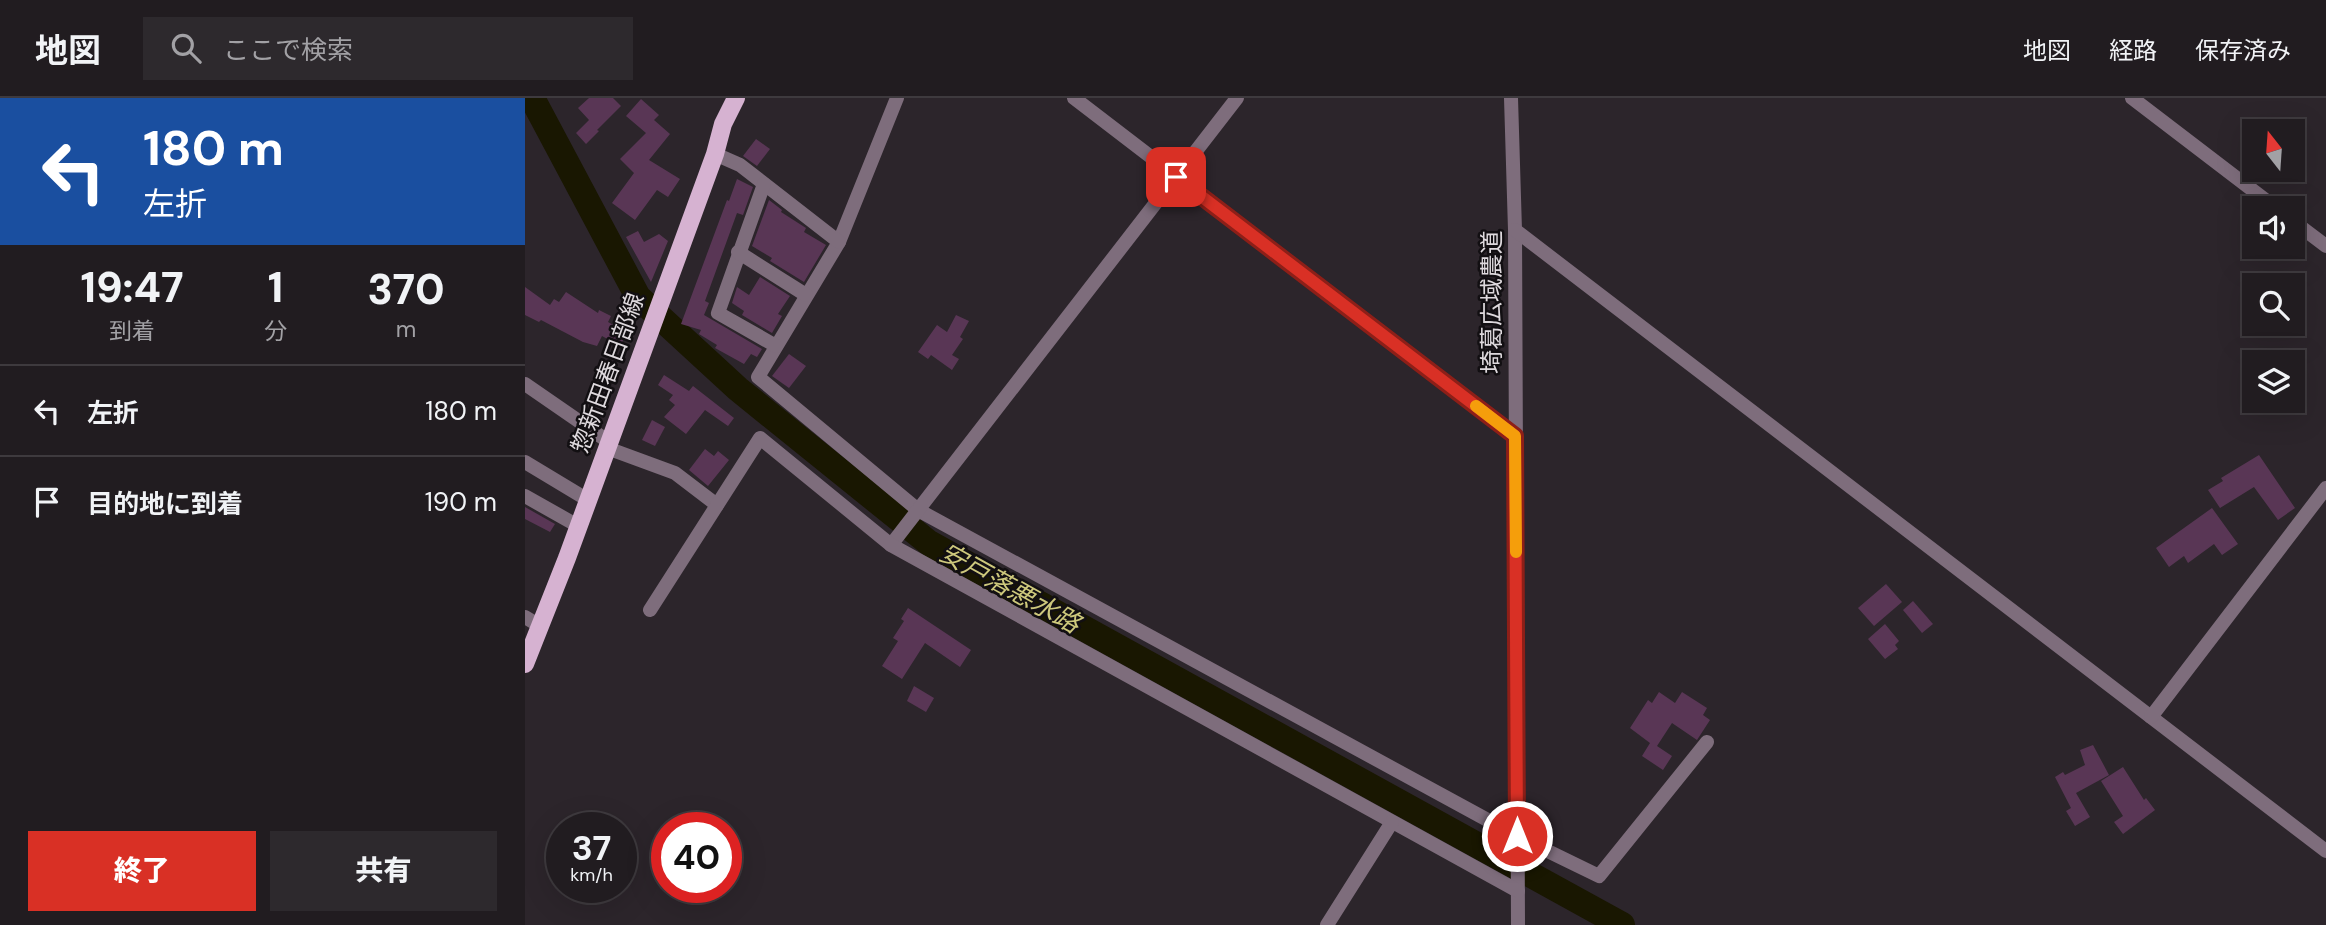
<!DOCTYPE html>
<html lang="ja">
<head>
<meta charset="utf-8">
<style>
	:root { --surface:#211c20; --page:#2d292d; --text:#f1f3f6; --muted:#a2a1a5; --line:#3e3a3e; --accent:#d93025 }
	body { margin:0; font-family:"DM Sans","Noto Sans JP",sans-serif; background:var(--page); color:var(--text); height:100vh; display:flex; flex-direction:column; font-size:26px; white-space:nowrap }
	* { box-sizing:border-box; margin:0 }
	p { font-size:23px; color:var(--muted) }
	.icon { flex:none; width:38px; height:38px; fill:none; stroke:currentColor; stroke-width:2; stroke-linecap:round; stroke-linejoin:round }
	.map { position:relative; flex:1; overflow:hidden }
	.side { display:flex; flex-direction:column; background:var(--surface); width:525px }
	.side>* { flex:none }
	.top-card { background:#1a4fa0; color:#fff; overflow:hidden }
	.needle { width:46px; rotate:343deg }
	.fabs { position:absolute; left:1717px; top:21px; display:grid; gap:14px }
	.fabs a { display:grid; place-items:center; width:63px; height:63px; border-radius:0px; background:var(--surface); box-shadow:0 7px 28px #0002,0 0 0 2px var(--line); font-size:35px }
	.speed { position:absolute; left:21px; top:714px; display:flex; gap:14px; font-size:35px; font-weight:700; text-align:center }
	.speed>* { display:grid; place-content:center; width:91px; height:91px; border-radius:50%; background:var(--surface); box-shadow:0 7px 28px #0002,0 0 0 2px var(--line); line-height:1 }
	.speed small { font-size:18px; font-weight:400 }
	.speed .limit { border:10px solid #d22; background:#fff; color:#111 }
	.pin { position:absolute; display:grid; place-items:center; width:60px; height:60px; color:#fff; margin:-30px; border-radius:14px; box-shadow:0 4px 10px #0006 }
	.me { position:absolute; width:77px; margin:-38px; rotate:0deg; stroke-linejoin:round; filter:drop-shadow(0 0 5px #0008) }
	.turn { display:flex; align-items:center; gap:24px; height:147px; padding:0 28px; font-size:32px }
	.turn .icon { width:91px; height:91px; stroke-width:2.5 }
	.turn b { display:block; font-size:49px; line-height:60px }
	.eta { display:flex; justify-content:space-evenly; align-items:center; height:119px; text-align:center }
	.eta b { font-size:42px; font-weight:800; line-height:49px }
	.button { display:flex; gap:14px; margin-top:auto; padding:14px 28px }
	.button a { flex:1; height:80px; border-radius:0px; background:var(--accent); color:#fff; font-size:28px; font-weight:800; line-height:80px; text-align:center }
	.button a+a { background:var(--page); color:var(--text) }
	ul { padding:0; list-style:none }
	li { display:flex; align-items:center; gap:21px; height:91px; padding:0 28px; border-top:2px solid var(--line) }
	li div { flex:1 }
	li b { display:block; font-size:26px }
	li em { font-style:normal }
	header { display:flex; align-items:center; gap:42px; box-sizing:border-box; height:98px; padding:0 35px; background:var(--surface); border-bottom:2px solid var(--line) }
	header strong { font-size:33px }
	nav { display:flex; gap:38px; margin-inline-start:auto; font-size:24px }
	.search { width:490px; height:63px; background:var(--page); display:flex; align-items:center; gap:18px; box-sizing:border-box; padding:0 24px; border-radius:0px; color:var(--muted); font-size:26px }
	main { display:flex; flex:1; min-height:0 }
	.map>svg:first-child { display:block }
</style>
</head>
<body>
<header>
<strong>地図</strong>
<div class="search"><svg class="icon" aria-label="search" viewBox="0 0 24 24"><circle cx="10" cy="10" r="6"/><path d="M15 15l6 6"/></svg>ここで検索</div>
<nav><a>地図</a><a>経路</a><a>保存済み</a></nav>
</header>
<main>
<section class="side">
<div class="top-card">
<div class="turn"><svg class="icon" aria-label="left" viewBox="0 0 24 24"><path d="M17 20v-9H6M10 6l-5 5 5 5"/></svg><div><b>180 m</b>左折</div></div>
</div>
<div class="eta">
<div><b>19:47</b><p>到着</p></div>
<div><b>1</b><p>分</p></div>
<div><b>370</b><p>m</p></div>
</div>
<ul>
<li><svg class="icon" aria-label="left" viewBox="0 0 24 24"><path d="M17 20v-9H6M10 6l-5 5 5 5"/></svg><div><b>左折</b></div><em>180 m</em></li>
<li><svg class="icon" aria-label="arrive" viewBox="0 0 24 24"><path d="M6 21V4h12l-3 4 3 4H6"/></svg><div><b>目的地に到着</b></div><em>190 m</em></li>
</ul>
<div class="button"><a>終了</a><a>共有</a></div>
</section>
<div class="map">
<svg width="1801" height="827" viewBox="0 0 1801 827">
	<rect width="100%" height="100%" fill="#2c252b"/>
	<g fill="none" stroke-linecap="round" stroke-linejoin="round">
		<polyline stroke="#191701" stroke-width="26" points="7,0 113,199 213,291 404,445 1097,827"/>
	</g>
	<g fill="#593655">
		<polygon points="64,0 88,0 96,8 72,32 74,33 61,46 51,35 64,22 53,10"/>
		<polygon points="116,1 134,17 129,22 145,36 124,62 155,81 143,99 132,92 110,122 87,105 109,75 95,61 121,35 101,18"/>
		<polygon points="231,41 245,51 232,68 218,58"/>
		<polygon points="212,81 228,89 218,117 212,115 180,203 184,205 179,217 237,251 232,259 226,256 219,266 190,250 192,247 174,236 176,232 156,226 202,102 204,103"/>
		<polygon points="244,102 257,112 256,114 281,130 279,134 301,147 279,184 245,163 247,160 227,148"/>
		<polygon points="113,133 119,144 134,136 143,143 126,184 101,139"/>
		<polygon points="235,179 265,198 253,216 257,218 247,235 217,217 219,213 207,205 212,189 224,197"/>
		<polygon points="0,189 25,207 29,201 34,204 41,194 73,215 74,212 86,218 83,224 102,235 95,248 77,238 72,248 58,244 16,222 14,224 0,217"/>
		<polygon points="431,217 444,223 435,239 438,241 427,257 434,261 427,272 406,257 403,261 393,254 412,227 422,234"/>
		<polygon points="264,256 281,268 264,290 247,278"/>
		<polygon points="139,277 164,293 168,288 209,320 203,328 180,312 161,336 139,319 150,307 144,302 148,297 133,287"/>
		<polygon points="127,322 140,329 130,348 117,342"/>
		<polygon points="180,351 189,358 193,353 204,362 183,388 164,372"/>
		<polygon points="1734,357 1770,410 1753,422 1729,389 1695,410 1683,392 1698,383 1696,380"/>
		<polygon points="0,409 30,426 25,434 0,421"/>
		<polygon points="1687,410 1713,446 1697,457 1689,446 1663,465 1659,458 1644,469 1631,450"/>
		<polygon points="1361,486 1377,504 1349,528 1333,510"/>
		<polygon points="1388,503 1408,526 1397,535 1378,512"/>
		<polygon points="383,510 446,552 435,569 400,545 377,581 357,568 373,543 368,540 379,523 376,521"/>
		<polygon points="1360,526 1374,543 1370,547 1373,551 1360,561 1343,541"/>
		<polygon points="389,588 409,600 401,614 382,603"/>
		<polygon points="1134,594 1150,605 1157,594 1182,610 1178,617 1185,622 1172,642 1147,625 1132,648 1147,658 1138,672 1117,658 1125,645 1105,630 1123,602 1127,605"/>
		<polygon points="1568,647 1584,677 1551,695 1565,719 1550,728 1541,713 1546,710 1530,679 1538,674 1540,677 1560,667 1555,652"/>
		<polygon points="1598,669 1619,702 1621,700 1630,712 1598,736 1589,724 1598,718 1576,683"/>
	</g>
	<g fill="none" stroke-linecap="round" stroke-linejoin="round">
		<g stroke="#7e6d7c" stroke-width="14">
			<polyline points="372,0 314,144 233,279 393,412 992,738 1074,778 1182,644"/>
			<polyline points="549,0 990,338"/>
			<polyline points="986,0 990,132 993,827"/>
			<polyline points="1607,0 1751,110"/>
			<polyline points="190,56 215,67 314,144"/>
			<polyline points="239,86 193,215 251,248"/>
			<polyline points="1768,123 1801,148"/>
			<polyline points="990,132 1801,753"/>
			<polyline points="213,154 281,197"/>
			<polyline points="0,286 84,344"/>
			<polyline points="82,350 150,375 192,407"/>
			<polyline points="0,364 63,402"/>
			<polyline points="0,398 53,428"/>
			<polyline points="366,447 712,0"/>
			<polyline points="125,512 235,340 366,447 993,793"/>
			<polyline points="0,519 15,528"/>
			<polyline points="1626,619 1801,390"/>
			<polyline points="802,827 867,724"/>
		</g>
		<polyline stroke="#d6b2d1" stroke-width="18" points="0,566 42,460 190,56 198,26 211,0"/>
	</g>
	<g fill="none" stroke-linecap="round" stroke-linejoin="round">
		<g stroke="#8d1f18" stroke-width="18">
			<polyline id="route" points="651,79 990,338 992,738"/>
		</g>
		<use href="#route" stroke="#d93025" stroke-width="12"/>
		<polyline stroke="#f59e0b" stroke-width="12" points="951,308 990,338 991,454"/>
	</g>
	<g text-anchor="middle" stroke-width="5" stroke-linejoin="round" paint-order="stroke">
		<g font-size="24" fill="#ded9dd" stroke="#120f12">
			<text transform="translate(967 204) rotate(-90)" y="8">埼葛広域農道</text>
			<text transform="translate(83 275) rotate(-70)" y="8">惣新田春日部線</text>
		</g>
		<g font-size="26" font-style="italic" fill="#cdc87c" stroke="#120f12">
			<text transform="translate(485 490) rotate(29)" y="9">安戸落悪水路</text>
		</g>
	</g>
</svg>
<div class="fabs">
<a><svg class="needle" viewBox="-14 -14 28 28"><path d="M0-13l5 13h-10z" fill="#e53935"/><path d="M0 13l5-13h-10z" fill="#a2a1a5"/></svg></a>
<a><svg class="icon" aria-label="sound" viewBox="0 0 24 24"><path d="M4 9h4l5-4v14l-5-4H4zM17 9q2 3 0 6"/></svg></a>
<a><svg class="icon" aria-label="search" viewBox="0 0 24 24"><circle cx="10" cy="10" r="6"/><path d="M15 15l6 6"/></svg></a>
<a><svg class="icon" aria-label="layers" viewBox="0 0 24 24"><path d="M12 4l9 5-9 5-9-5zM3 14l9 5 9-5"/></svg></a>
</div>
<div class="speed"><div>37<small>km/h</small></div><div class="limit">40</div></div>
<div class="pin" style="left:651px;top:79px;background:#d93025"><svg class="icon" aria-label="arrive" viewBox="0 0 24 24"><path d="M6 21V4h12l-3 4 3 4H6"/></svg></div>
<svg class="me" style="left:992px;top:738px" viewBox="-20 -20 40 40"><circle r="17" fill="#d93025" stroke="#fff" stroke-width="3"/><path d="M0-11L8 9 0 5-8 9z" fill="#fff"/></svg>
</div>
</main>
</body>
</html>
